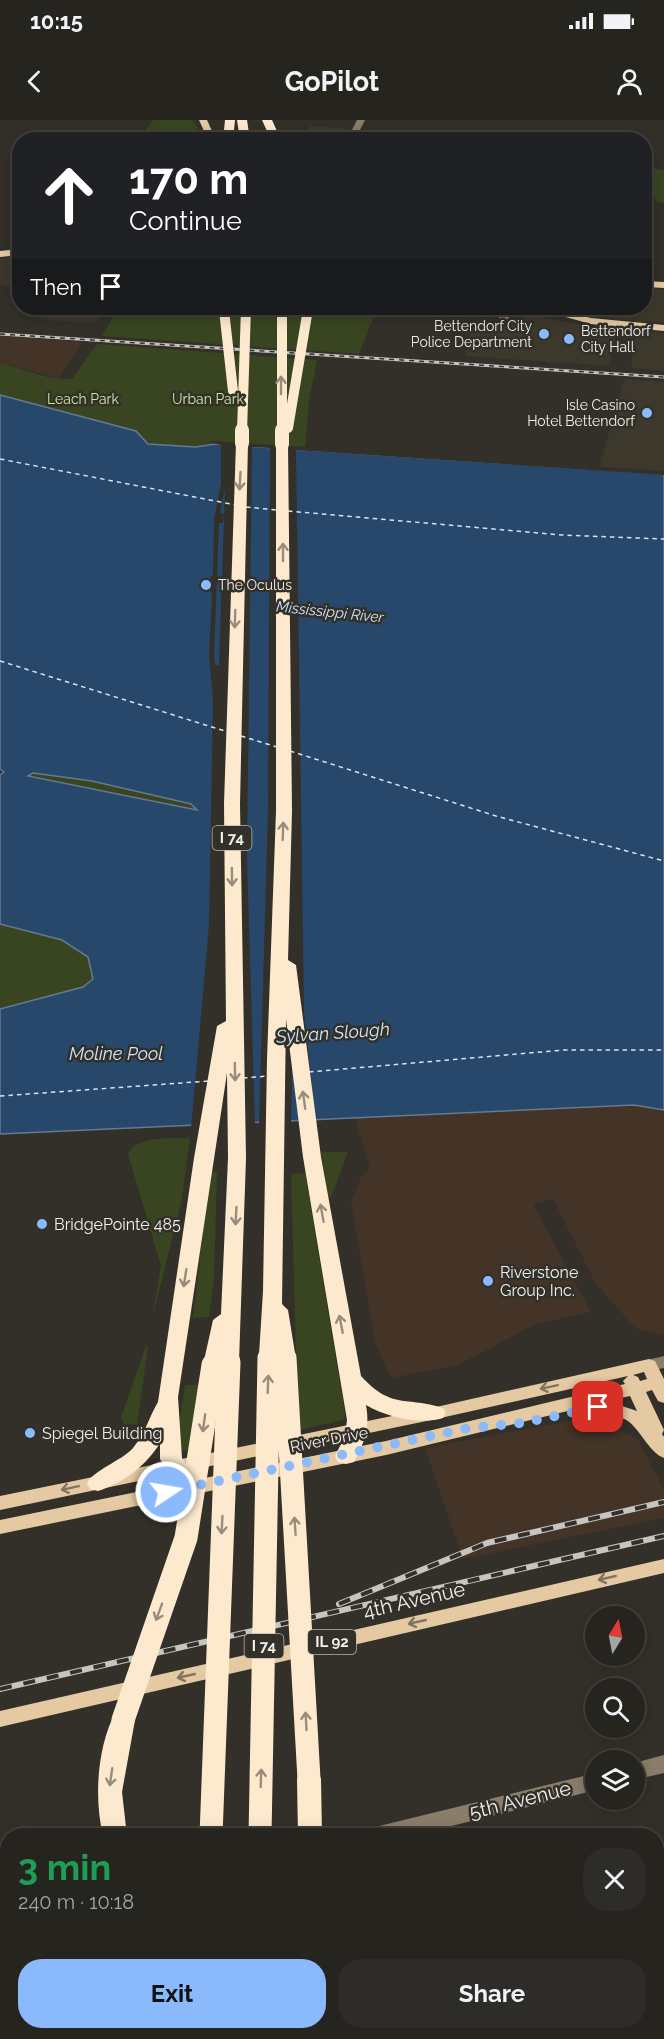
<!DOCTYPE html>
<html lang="en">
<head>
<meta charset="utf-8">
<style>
	:root { --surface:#26241f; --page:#2e2c28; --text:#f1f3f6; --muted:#a4a4a4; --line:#42413d; --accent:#8abafc }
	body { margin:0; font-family:Raleway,sans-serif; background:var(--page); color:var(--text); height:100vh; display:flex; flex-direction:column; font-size:22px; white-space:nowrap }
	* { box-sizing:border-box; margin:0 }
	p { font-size:20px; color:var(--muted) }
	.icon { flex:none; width:33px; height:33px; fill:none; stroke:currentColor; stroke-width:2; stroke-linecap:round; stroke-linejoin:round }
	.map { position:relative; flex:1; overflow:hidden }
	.panel { position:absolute; left:0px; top:1708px; width:664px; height:212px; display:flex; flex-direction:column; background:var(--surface); border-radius:24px 24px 0 0; box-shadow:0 3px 15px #0003,0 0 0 2px var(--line) }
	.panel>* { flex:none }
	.top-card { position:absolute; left:12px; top:12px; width:640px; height:183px; border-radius:24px; box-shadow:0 3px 15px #0003,0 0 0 2px var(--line); background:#202124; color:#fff; overflow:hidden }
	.needle { width:39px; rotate:10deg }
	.tools { position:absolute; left:585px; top:1486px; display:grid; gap:12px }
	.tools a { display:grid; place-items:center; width:60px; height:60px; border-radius:50%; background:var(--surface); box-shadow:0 3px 15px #0003,0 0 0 2px var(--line); font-size:30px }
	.pin { position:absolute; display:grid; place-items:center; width:51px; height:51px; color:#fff; margin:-26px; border-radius:12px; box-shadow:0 3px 9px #0006 }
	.me { position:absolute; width:66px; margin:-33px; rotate:78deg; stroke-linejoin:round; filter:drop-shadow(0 0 4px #0008) }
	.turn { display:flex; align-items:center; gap:21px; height:126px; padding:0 18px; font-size:27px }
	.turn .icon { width:78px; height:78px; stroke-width:2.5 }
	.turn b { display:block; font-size:42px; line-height:51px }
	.then { display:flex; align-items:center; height:57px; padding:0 18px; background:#0003; gap:12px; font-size:22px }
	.round { display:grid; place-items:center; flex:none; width:63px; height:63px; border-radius:24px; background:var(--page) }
	.overview { display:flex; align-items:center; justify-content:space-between; height:102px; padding:0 18px }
	h1 { font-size:36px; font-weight:700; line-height:45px; color:#1e9e55 }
	.cta { display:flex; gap:12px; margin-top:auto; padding:12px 18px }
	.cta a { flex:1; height:69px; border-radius:24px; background:var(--accent); color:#111; font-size:24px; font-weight:700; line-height:69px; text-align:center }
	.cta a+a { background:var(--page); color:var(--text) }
	.status { display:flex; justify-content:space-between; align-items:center; height:42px; padding:0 30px; background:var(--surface); direction:ltr }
	.status svg { height:16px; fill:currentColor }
	header { display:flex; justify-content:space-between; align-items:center; height:78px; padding:0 18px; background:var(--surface); font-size:27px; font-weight:700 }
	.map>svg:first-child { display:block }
</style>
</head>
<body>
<div class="status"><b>10:15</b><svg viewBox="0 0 49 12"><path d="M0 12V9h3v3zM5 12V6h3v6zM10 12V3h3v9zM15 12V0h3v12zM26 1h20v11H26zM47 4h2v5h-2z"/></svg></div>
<header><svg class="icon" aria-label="back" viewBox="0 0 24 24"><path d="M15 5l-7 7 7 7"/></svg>GoPilot<svg class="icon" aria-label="person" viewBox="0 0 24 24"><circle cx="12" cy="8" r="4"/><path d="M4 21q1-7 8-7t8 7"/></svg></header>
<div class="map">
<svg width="664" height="1919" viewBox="0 0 664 1919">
	<rect width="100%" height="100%" fill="#323029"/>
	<g fill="#3d382c">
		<polygon points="308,6 352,9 344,19 312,19"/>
		<polygon points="19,137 19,159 14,166 0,165 0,139"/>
		<polygon points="645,168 664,169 664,202 619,200 558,188 645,188"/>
		<polygon points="23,188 106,188 95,203 46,200 26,194"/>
		<polygon points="519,188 551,199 613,210 616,214 609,246 465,236 473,201 513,202"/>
		<polygon points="636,211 664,213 664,251 631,248"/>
		<polygon points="624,259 664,262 664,354 599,349"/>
	</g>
	<g fill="#433427">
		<polygon points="0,216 82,222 58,258 0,243"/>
		<polygon points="634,985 664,990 664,1216 635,1208 596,1164 553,1079 533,1084 591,1192 536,1204 458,1245 391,1258 375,1223 351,1083 361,1056 370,1049 355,998"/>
		<polygon points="596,1296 638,1320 664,1370 664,1398 463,1439 425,1328"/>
	</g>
	<g fill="#394521">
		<polygon points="153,0 192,0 206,19 139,19"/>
		<polygon points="645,48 664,50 664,83 657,82 651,71 645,68"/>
		<polygon points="118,188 295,188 296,197 328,194 327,188 377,188 359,234 102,216"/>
		<polygon points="97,224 317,240 309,280 305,329 215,324 196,327 148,324 136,311 0,279 0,243 51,258 72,259"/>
		<polygon points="33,653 92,661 191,684 198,690 27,656"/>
		<polygon points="0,804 62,820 88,837 93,860 83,867 0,889"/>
		<path d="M190,1018L181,1084L152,1199L161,1146L128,1034C135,1015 173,1019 190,1018Z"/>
		<polygon points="321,1032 348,1032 331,1077 328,1077"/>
		<polygon points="210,1052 217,1052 214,1158 209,1197 193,1198"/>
		<polygon points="305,1053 345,1294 344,1300 298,1310 291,1054"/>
		<polygon points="146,1226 148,1226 137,1304 124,1305 121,1297"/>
		<polygon points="185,1265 200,1265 193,1329 181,1331 178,1314"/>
	</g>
	<path fill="#28486b" stroke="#647a91" stroke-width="1.5" fill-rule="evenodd" d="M0,275L136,311L148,324L196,327L215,324L664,354V990L634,985L0,1014V889L83,867L93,859L88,837L62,820L0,804V655L4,652L0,649ZM33,653L92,661L191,684L197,690L28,656Z"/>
	<path fill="#323029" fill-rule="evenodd" d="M215,321L664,351V355L296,330L304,891L316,1003L299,1004L292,947L291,1004L259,1005L268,690L270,328L252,327L247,737L255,1006L191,1009L209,805L213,580L209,536L212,474L205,465L213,454L214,399L221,363V325L208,322ZM225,369L219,545H215L214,536L219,403H223L224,394L220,393Z"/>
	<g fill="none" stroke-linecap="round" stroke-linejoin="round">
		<g stroke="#d0e5fe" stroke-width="1.5" stroke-dasharray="4.5 4" stroke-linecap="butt">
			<polyline points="0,339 236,385"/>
			<polyline points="246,387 277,390"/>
			<polyline points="288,391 562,415 664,419"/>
			<polyline points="0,541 228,612"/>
			<polyline points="241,616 277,627"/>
			<polyline points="290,631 496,696 664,741"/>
			<polyline points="309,952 564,930 664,930"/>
			<polyline points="243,958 268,956"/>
			<polyline points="0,976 209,961"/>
		</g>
		<g fill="#8a7d6a" fill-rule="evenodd">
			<polygon points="357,0 365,0 355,20 347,20"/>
			<polygon points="503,188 512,188 509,198 504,201 499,198"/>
			<polygon points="664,1236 664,1248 649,1251 643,1249 640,1245 643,1241"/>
			<polygon points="664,1635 664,1653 634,1660 634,1643"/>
			<polygon points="596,1653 596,1670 411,1716 365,1716 368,1710 375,1707"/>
		</g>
		<g fill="#e4c9a2" fill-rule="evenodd">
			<polygon points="199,0 207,0 216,20 208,20"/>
			<polygon points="20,129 20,135 0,137 0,131"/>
			<polygon points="645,161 664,162 664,168 645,167"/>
			<polygon points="533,188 547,188 591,198 664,205 664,211 591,204"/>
			<path d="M649,1239L655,1241L664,1259V1283L658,1281L652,1270L646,1272L664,1310L662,1314L664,1317V1338C650,1333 641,1311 628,1301C612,1291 598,1298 582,1294L580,1288L386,1335L0,1414V1400L386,1321L625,1264L623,1261L628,1256L436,1299L0,1390V1376L436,1287ZM644,1252L647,1259L640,1261L638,1257L633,1255ZM630,1276L637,1291L607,1281Z"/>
			<polygon points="664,1439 664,1453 0,1607 0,1591"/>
			<polygon points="664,1877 664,1897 657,1899 657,1879"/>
			<polygon points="537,1912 580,1912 577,1919 534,1919"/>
		</g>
		<g fill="#fdeace" fill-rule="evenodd">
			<polygon points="225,0 235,0 233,20 223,20"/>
			<polygon points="237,0 247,0 250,20 240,20"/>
			<polygon points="262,0 272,0 281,20 271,20"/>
			<path d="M242,319L248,323L240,684L246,1038L239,1242L236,1247L229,1249L222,1247L213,1252L206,1250L203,1245L213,1200L221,1194L228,1038L227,953L178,1277L182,1338L200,1367L197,1373L189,1375L181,1373L160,1339V1323C146,1346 123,1363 98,1371L90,1369L87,1363C94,1350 121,1341 133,1328C145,1314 149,1297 158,1282L194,1038L217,906L226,901L224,684L236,323Z"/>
			<path d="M282,320L288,324L292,691L288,840L296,845L321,1037L361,1256C392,1290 406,1276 443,1288L446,1293L443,1298C420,1305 386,1297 366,1285C370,1307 365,1322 354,1342L346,1344L338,1342L335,1336L345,1316L347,1300L303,1037L286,899L282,1184L288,1190L295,1233L292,1238L285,1240L278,1238L269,1242L262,1240L259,1235L263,1171L267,939L276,691V324Z"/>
			<path d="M123,1590L131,1593L135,1600L122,1672L127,1716H103C94,1678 97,1628 115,1593Z"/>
			<polygon points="309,1649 318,1652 321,1659 322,1716 298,1716 297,1659 300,1652"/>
			<polygon points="191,1912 217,1912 216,1919 190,1919"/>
			<polygon points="241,1912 283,1912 286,1919 241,1919"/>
			<rect x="303" y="1912" width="26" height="7"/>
		</g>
		<g stroke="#c7c5c0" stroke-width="3">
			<polyline id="rail-far1" points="0,214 664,257"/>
		</g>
		<g stroke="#c7c5c0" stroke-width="6">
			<g id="rail">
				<polyline points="339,1484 487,1423 664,1382"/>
				<polyline points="0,1569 664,1416"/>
			</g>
		</g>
		<use href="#rail-far1" stroke="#323029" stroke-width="1.5" stroke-dasharray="5" stroke-linecap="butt"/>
		<use href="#rail" stroke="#323029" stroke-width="4" stroke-dasharray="12" stroke-linecap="butt"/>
		<g stroke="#fdeace" stroke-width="10">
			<polyline points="282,188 282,312"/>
			<polyline points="224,190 233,271"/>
			<polyline points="288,308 307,195"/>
			<polyline points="242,312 246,188"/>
		</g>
		<g stroke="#fdeace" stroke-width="14">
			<polyline points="282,310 282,324"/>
			<polyline points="242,323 242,310"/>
		</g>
		<g stroke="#fdeace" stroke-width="18">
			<polyline points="285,1233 285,1239"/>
			<polyline points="269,1239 269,1235"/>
		</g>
		<g stroke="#fdeace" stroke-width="23">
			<polyline points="285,1238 309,1659"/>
			<polyline points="123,1600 186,1418 213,1245"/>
			<polyline points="211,1716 229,1242"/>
			<polyline points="260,1716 269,1238"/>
		</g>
	</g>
	<defs><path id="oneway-shaft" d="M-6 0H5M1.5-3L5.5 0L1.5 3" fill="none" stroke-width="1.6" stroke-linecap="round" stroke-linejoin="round" transform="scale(1.5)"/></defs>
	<g stroke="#988d7c">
		<use href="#oneway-shaft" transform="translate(281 265) rotate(-90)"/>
		<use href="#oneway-shaft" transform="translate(240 361) rotate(93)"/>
		<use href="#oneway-shaft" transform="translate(283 432) rotate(-90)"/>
		<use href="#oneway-shaft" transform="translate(235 499) rotate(92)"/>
		<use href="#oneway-shaft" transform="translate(283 711) rotate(-88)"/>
		<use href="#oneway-shaft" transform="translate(232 757) rotate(89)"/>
		<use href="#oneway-shaft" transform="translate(235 952) rotate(89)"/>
		<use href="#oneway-shaft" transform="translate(304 980) rotate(-98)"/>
		<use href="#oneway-shaft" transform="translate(322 1093) rotate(-100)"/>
		<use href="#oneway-shaft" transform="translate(236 1096) rotate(93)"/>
		<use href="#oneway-shaft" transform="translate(185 1158) rotate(99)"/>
		<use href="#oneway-shaft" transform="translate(341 1204) rotate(-101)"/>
		<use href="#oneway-shaft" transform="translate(268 1264) rotate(-88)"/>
		<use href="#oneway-shaft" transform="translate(204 1303) rotate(98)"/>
		<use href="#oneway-shaft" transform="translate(222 1405) rotate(93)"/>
		<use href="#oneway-shaft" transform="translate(295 1406) rotate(-94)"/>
		<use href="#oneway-shaft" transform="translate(159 1492) rotate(110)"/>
		<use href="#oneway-shaft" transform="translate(306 1601) rotate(-93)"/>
		<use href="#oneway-shaft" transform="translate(111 1657) rotate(98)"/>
		<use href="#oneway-shaft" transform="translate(261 1658) rotate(-88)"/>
	</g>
	<g stroke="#82755f">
		<use href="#oneway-shaft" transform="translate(549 1267) rotate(168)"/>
		<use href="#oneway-shaft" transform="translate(70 1368) rotate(168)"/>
		<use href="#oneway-shaft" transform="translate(607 1458) rotate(167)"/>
		<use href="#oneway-shaft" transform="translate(417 1502) rotate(167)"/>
		<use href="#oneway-shaft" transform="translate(186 1556) rotate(167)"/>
	</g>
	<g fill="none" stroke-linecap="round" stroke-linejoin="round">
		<polyline stroke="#8abafc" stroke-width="10" stroke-dasharray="0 18" points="166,1372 469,1308 522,1303 598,1287"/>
	</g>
	<g fill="#8abafc" stroke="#323029" stroke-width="2">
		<circle cx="544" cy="214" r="6"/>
		<circle cx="569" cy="219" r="6"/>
		<circle cx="647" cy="293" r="6"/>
		<circle cx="206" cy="465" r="6"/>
		<circle cx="42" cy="1104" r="6"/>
		<circle cx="488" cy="1161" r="6"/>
		<circle cx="30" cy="1313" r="6"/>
	</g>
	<g text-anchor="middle" stroke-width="5" stroke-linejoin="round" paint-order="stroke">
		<g font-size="14" fill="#f1efeb" stroke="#323029" text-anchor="end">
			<text x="532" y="211">Bettendorf City<tspan x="532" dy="16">Police Department</tspan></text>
			<text x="581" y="216" text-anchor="start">Bettendorf<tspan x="581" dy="16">City Hall</tspan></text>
			<text x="635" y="290">Isle Casino<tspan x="635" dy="16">Hotel Bettendorf</tspan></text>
			<text x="218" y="470" text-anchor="start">The Oculus</text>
		</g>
		<g font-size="14" fill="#cbe79d" stroke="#323029">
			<text x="83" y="284">Leach Park</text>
			<text x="208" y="284">Urban Park</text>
		</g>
		<g font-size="15" font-style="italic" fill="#d0e5fe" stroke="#323029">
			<text transform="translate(330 492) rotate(6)" y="5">Mississippi River</text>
		</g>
		<g fill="#323029" stroke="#b8b6b1" stroke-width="1.5">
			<rect x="212.5" y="706" width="39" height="24" rx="4.5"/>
			<rect x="308" y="1510" width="48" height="24" rx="4.5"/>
			<rect x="244.5" y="1514" width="39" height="24" rx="4.5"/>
		</g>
		<g font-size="15" font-weight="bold" fill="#f1efeb">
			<text x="232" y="723">I 74</text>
			<text x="332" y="1527">IL 92</text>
			<text x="264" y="1531">I 74</text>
		</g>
		<g font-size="16" fill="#f1efeb" stroke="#323029" text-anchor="start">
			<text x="54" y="1110">BridgePointe 485</text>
			<text x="500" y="1158">Riverstone<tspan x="500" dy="18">Group Inc.</tspan></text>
			<text x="42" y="1319">Spiegel Building</text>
		</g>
		<g font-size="16" fill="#f1efeb" stroke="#323029">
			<text transform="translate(329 1319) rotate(-11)" y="6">River Drive</text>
		</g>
		<g font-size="18" font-style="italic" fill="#d0e5fe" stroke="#323029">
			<text transform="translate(333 913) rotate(-4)" y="6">Sylvan Slough</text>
			<text x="116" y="940">Moline Pool</text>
		</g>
		<g font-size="20" fill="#f1efeb" stroke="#323029">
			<text transform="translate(414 1480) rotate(-13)" y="7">4th Avenue</text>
			<text transform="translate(520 1680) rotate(-14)" y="7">5th Avenue</text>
		</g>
	</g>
</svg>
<div class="tools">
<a><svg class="needle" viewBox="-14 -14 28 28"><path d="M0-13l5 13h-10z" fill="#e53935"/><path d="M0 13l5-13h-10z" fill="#a4a4a4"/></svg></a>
<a><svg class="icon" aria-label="search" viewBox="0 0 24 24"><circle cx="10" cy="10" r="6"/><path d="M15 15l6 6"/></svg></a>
<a><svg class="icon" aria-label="layers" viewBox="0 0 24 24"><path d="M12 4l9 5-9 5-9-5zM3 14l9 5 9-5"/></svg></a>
</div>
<div class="pin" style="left:598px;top:1287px;background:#d93025"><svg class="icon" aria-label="arrive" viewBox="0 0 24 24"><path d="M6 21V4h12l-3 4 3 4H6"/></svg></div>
<svg class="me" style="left:166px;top:1372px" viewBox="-20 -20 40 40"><circle r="17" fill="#8abafc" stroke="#fff" stroke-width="3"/><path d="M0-11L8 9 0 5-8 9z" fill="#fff"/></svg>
<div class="top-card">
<div class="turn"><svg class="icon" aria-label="ahead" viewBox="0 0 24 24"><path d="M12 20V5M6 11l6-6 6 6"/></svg><div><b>170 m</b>Continue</div></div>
<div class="then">Then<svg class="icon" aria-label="arrive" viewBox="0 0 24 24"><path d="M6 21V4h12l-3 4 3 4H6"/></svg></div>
</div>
<section class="panel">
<div class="overview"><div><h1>3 min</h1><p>240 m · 10:18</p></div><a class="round"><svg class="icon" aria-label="close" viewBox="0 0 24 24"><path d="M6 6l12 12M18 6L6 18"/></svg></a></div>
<div class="cta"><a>Exit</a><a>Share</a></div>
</section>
</div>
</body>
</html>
